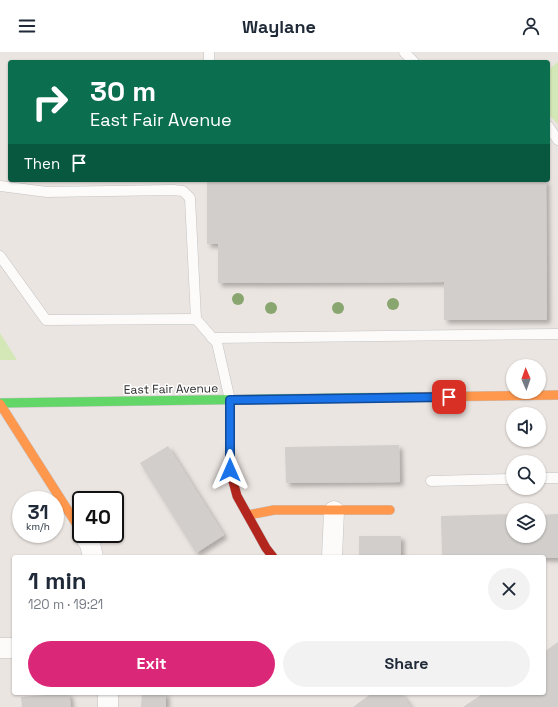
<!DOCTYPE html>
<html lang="en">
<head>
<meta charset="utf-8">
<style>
	:root { --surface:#fff; --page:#f2f2f3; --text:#1f2937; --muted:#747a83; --accent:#db2777 }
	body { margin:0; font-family:"Space Grotesk",sans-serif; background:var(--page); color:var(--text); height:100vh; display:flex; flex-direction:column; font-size:15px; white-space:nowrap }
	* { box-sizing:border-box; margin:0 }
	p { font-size:13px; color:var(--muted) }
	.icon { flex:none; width:22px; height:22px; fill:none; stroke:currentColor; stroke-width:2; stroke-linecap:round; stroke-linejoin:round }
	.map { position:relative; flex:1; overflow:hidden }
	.side { position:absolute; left:12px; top:503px; width:534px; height:140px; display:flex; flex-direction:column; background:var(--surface); border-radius:4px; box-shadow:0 1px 3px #0004 }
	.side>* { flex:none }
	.guide { position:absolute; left:8px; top:8px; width:542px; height:122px; border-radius:4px; box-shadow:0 1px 3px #0004; background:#0b6e4f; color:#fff; overflow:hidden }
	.needle { width:26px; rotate:358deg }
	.tools { position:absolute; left:506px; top:307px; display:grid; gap:8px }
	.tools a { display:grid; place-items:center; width:40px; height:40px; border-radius:50%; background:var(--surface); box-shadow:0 1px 3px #0004; font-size:20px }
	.speed { position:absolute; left:12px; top:439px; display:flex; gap:8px; font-size:20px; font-weight:700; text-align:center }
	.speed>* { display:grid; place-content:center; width:52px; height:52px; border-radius:50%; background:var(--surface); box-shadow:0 1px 3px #0004; line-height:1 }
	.speed small { font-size:10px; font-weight:400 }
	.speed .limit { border:2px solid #111; border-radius:6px; background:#fff; color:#111 }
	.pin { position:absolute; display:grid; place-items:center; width:34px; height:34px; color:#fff; margin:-17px; border-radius:8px; box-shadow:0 2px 6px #0006 }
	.me { position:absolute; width:44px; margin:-22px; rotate:0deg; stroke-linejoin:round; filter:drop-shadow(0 0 3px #0008) }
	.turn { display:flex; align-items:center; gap:14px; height:84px; padding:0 16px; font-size:18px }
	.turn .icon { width:52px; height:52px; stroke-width:2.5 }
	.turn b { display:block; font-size:28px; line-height:34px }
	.then { display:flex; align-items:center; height:38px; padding:0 16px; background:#0003; gap:8px; font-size:15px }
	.round { display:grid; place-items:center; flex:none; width:42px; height:42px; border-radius:21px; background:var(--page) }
	.overview { display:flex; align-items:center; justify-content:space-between; height:68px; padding:0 16px }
	h1 { font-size:24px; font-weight:800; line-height:30px }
	.primary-button { display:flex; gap:8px; margin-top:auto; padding:8px 16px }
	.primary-button a { flex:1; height:46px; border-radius:24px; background:var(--accent); color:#fff; font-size:16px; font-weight:800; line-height:46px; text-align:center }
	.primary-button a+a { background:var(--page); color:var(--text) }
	header { display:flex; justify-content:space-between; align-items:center; height:52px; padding:0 16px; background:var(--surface); font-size:18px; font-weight:800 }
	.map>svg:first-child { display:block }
</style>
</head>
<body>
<header><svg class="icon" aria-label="menu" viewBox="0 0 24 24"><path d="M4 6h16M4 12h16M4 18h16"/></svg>Waylane<svg class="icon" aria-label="person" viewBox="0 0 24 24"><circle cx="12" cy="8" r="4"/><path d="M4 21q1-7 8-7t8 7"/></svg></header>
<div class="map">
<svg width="558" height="655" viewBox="0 0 558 655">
	<defs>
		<filter id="shadow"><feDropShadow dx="3.5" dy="3.5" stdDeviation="2" flood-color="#0004"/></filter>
	</defs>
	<rect width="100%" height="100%" fill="#ebe5e1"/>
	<g fill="#d4e8b7">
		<polygon points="558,10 558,72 548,62 548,18"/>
		<polygon points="0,281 17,308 0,308"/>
	</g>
	<g fill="#d1cecb" filter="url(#shadow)">
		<polygon points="207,128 546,128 547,268 444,268 444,230 218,231 218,192 207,192"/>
		<polygon points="399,393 400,430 286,431 285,395"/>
		<polygon points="168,394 224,483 196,501 140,411"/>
		<polygon points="513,462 513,484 539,484 539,463 558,462 558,506 544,506 544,505 442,505 441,464"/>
		<rect x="359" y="484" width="42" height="21"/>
		<polygon points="558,590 558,655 463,655 484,641 544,641 544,600"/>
		<polygon points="69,641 71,655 22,655 21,645"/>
		<polygon points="142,641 166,641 166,655 141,655"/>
		<polygon points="372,641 401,641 411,655 353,655"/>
	</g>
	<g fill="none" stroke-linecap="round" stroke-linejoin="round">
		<g stroke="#c4c3c3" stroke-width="11">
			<g id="lane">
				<polyline points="209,0 209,10"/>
				<polyline points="404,0 414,10"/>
				<polyline points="548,74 558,88"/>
				<polyline points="0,134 47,140 173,138 183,139 190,146 196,267"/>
				<polyline points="0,204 46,268 196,267 217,291 230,348"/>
				<polyline points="212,286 558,282"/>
				<polyline points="539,426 558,426"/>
				<polyline points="431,429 513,427"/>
			</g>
		</g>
		<g stroke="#c4c3c3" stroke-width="21">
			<g id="street">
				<polyline points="83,482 90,492 93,505"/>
				<polyline points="332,505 334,459"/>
				<polyline points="0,596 14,596"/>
				<polyline points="108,641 108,655"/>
			</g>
		</g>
		<g stroke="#c4c3c3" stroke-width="10">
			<polyline id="fast" points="0,351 417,345"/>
		</g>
		<g stroke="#c4c3c3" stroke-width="10">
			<g id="slow">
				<polyline points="417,345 558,343"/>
				<polyline points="0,352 81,479"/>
				<polyline points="248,463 274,458 390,458"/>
			</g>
		</g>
		<g stroke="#c4c3c3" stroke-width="10">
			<polyline id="jam" points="230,349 230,418 237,444 266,496 273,505"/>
		</g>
		<use href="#lane" stroke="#fcfbfa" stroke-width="10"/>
		<use href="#street" stroke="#fcfbfa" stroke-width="20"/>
		<use href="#fast" stroke="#63d668" stroke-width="9"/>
		<use href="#slow" stroke="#ff974d" stroke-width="9"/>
		<use href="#jam" stroke="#b3261e" stroke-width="9"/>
	</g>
	<g fill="#89a670">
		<circle cx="238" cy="247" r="6"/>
		<circle cx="393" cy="252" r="6"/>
		<circle cx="271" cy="256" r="6"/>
		<circle cx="338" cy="256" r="6"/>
	</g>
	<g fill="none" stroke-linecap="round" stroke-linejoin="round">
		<g stroke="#114b97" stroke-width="10">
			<polyline id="route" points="230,418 230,348 449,345"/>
		</g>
		<use href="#route" stroke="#1a73e8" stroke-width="7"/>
	</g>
	<g text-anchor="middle" stroke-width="3" stroke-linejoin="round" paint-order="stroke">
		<g font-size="12" fill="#2c2c2c" stroke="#fff">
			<text transform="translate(171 337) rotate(-1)" y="4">East Fair Avenue</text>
		</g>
	</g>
</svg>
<div class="tools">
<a><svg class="needle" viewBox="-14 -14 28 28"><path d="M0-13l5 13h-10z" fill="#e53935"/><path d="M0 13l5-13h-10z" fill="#747a83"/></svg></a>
<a><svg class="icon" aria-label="sound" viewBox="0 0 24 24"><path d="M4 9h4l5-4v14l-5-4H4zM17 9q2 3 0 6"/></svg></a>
<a><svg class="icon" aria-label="search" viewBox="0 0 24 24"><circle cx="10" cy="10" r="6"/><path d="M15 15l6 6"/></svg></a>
<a><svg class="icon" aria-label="layers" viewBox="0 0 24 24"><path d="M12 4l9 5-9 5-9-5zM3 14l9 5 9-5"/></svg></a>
</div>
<div class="speed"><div>31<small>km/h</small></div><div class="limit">40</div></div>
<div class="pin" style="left:449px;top:345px;background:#d93025"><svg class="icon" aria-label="arrive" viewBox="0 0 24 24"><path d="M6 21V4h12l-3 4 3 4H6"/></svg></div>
<svg class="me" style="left:230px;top:418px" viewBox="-20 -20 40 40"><path d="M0-17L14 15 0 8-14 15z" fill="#1a73e8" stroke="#fff" stroke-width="4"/></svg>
<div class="guide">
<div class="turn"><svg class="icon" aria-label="right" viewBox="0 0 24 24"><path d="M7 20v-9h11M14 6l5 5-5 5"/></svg><div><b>30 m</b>East Fair Avenue</div></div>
<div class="then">Then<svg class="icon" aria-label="arrive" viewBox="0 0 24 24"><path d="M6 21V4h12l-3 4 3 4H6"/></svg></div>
</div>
<section class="side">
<div class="overview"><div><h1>1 min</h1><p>120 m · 19:21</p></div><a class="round"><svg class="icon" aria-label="close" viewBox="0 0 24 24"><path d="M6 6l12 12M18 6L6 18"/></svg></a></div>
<div class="primary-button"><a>Exit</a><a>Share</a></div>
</section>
</div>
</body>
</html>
